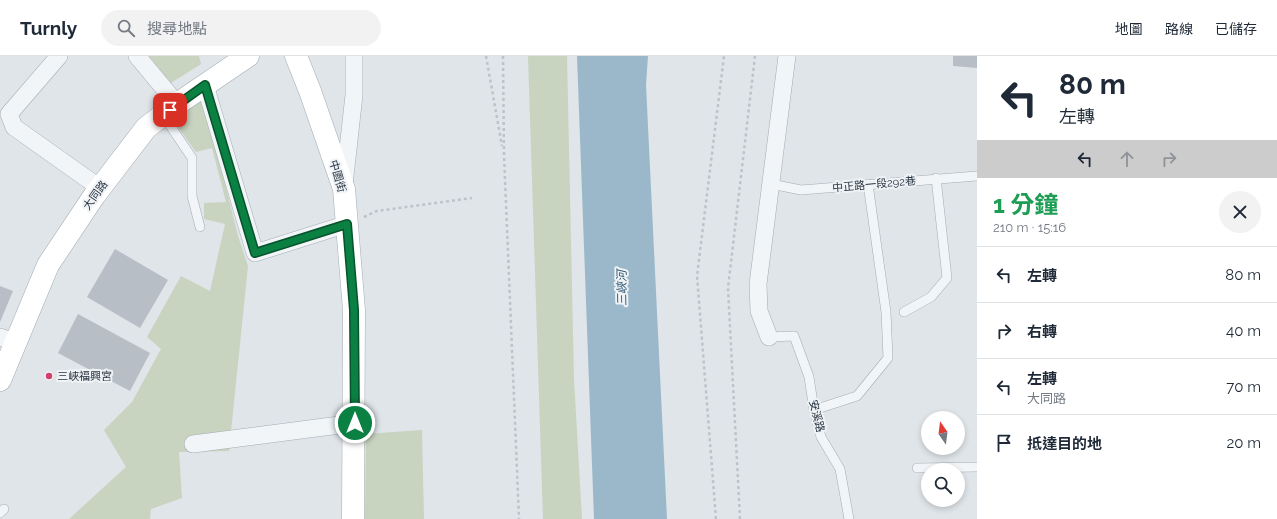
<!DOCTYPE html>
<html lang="zh-TW">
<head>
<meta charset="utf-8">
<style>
	:root { --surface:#fff; --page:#f2f2f3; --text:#1f2937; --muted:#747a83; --line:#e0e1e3 }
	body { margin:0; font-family:Raleway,"Noto Sans TC",sans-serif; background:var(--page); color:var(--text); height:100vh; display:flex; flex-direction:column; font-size:15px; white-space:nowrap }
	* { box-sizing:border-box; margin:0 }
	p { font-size:13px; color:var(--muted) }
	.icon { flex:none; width:22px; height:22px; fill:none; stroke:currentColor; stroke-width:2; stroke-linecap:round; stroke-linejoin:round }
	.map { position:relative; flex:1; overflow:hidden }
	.details { display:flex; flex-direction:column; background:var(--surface); width:300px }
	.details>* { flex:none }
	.banner { background:#fff; color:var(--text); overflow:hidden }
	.needle { width:26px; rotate:346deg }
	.fabs { position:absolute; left:921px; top:355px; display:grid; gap:8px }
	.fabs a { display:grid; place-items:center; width:44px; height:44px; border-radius:50%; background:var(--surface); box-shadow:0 2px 6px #0003; font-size:20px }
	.pin { position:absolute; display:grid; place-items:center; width:34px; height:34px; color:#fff; margin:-17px; border-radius:8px; box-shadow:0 2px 6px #0006 }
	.me { position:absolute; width:44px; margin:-22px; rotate:0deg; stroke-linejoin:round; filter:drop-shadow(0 0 3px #0008) }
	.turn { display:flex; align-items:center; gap:14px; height:84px; padding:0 16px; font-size:18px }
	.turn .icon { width:52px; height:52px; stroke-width:2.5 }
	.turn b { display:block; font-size:28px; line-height:34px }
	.lanes { display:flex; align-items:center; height:38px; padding:0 16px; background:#0003; justify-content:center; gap:20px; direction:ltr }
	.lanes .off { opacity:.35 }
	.round { display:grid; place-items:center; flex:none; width:42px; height:42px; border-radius:21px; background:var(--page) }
	.headline { display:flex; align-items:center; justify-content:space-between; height:68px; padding:0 16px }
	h1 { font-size:24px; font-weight:700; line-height:30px; color:#1e9e55 }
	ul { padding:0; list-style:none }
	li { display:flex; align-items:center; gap:12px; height:56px; padding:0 16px; border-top:1px solid var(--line) }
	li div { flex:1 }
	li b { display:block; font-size:15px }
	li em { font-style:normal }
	header { display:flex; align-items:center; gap:24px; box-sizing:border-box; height:56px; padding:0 20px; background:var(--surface); border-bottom:1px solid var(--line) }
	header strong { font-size:19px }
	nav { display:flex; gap:22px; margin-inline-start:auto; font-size:14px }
	.search { width:280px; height:36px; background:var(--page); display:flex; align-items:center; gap:10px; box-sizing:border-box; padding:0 14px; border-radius:22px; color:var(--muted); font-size:15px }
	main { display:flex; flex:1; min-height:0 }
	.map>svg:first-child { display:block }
</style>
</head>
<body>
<header>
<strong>Turnly</strong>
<div class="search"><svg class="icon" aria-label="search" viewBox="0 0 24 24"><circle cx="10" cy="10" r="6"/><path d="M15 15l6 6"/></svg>搜尋地點</div>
<nav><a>地圖</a><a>路線</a><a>已儲存</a></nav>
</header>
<main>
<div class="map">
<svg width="977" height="463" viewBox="0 0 977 463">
	<rect width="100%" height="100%" fill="#dfe5e9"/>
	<g fill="#c8d3c0">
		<polygon points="149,0 199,0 201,8 171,27"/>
		<polygon points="528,0 567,0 574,323 582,463 543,463"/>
		<polygon points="203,38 238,180 248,210 229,395 179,396 182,442 151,453 150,463 69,463 126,411 104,374 132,346 161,293 147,281 181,220 210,235 225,168 204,163 204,147 226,146 212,92 196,96 172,63"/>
		<polygon points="422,374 424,463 365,463 366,378"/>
	</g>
	<polygon fill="#9ab8ca" points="577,0 648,0 646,29 667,463 594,463"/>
	<g fill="#b7bec6">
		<polygon points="953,0 977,0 977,12 953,10"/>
		<polygon points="115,193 168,224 140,272 87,241"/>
		<polygon points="0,230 13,235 0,266"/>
		<polygon points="78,258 150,297 130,335 58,297"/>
	</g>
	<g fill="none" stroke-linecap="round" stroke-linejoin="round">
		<g stroke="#a4acb3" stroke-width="10">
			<g id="lane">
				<polyline points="163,59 192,102 192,140 200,171"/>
				<polyline points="771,128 801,134 977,120"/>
				<polyline points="904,256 931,241 947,222 936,122"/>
				<polyline points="769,281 794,280 809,321 814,354 821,381 840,413 849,463"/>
				<polyline points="814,354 857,340 888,302 886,256 868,128"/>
				<polyline points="917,412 977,411"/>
				<polyline points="0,457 4,453"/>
			</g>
		</g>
		<g stroke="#a4acb3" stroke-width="18">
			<g id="street">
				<polyline points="59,0 9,58 14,71 100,132"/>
				<polyline points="137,0 177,48"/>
				<polyline points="205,29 255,197 347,168"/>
				<polyline points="344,129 354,39 354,0"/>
				<polyline points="0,281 16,286"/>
				<polyline points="769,281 759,255 758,228 787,0"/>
				<polyline points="193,388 355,367"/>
			</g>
		</g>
		<g stroke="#a4acb3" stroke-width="23">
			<g id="secondary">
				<polyline points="296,0 310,35 344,133 354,254 353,463"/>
				<polyline points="0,324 48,209 94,140 146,72 177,48 248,0"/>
			</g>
		</g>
		<g stroke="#bdc3c8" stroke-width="2.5" stroke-dasharray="3 3" stroke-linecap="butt">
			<polyline points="486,0 502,90"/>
			<polyline points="503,0 504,99 519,463"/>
			<polyline points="364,161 377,155 472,142"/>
			<polyline points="716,463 697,220 724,0"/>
			<polyline points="740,463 728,232 755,0"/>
		</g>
		<use href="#lane" stroke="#f2f5f7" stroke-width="9"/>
		<use href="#street" stroke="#f2f5f7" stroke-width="17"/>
		<use href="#secondary" stroke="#fff" stroke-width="22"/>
	</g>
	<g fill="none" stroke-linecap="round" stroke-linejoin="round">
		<g stroke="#07532c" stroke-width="10">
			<polyline id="route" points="170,54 205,29 255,197 347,168 354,254 355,367"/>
		</g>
		<use href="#route" stroke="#0b8043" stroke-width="7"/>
	</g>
	<circle fill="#d1426b" stroke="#eff3f6" stroke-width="1.5" cx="49" cy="320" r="4"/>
	<g text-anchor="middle" stroke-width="4" stroke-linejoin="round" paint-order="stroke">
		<g font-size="11" fill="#283441" stroke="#eff3f6">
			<text transform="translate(338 120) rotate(74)" y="4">中園街</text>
			<text transform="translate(874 128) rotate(-5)" y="4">中正路一段292巷</text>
			<text transform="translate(95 139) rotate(-54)" y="4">大同路</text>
			<text transform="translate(817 360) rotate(76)" y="4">安溪路</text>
		</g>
		<g font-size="11" fill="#283441" stroke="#eff3f6" text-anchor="start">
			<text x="57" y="324">三峽福興宮</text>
		</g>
		<g font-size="12" font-style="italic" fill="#315975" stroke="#eff3f6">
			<text transform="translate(622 232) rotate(-91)" y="4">三峽河</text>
		</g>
	</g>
</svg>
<div class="fabs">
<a><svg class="needle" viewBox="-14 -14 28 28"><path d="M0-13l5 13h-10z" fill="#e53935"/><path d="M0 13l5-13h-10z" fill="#747a83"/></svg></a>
<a><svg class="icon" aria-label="search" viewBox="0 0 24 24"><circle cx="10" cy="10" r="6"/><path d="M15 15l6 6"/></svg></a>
</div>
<div class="pin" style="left:170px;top:54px;background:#d93025"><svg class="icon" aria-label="arrive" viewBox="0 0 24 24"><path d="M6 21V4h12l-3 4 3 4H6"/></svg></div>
<svg class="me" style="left:355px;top:367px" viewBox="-20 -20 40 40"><circle r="17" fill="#0b8043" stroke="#fff" stroke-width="3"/><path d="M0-11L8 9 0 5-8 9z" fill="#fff"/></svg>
</div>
<section class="details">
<div class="banner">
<div class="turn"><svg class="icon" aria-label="left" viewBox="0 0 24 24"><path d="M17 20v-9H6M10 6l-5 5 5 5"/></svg><div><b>80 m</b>左轉</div></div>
<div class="lanes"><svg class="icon" aria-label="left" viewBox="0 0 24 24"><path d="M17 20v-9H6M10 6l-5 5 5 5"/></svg><svg class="icon off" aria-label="ahead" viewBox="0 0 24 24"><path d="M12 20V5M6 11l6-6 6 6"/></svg><svg class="icon off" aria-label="right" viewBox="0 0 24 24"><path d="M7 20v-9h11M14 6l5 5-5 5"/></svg></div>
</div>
<div class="headline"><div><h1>1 分鐘</h1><p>210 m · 15:16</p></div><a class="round"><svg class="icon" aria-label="close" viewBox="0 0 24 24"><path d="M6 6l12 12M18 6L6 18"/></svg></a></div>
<ul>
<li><svg class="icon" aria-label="left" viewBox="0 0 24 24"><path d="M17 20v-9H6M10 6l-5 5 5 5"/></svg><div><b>左轉</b></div><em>80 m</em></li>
<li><svg class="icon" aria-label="right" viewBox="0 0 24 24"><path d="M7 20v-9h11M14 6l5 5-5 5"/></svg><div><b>右轉</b></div><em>40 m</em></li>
<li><svg class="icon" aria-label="left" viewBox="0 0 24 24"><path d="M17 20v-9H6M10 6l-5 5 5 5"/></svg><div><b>左轉</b><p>大同路</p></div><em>70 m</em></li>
<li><svg class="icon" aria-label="arrive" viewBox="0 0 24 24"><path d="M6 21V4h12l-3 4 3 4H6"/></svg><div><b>抵達目的地</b></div><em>20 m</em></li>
</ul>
</section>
</main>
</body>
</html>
